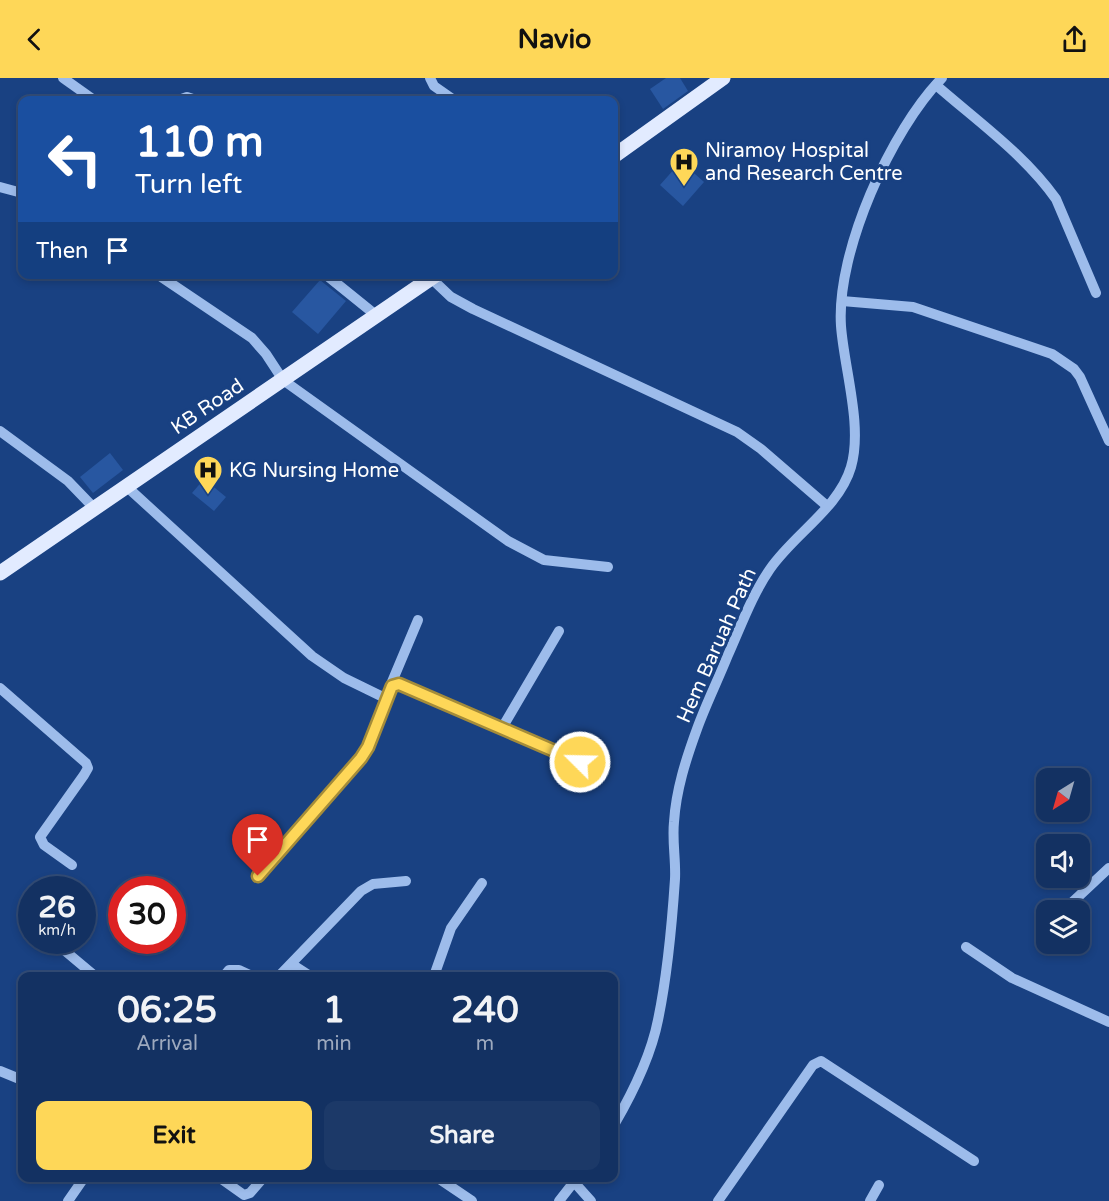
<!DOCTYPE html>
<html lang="en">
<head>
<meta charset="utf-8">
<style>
	:root { --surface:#133162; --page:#1c3968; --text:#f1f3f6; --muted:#9da9be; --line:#324c77; --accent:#fed758 }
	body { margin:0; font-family:"Varela Round",sans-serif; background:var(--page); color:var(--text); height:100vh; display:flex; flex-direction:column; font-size:22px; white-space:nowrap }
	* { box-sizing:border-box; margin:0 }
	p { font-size:20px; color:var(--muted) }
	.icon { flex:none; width:33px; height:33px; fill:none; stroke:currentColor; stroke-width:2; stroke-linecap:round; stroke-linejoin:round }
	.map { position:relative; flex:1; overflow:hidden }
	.drawer { position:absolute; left:18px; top:894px; width:600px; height:210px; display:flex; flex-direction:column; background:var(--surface); border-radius:12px; box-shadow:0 3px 9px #0003,0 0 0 2px var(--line) }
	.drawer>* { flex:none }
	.banner { position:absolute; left:18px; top:18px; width:600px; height:183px; border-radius:12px; box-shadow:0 3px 9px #0003,0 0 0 2px var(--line); background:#1a4fa0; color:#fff; overflow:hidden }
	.needle { width:39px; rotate:217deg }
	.tools { position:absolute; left:1036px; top:690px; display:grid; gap:12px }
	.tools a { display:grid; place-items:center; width:54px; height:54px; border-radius:12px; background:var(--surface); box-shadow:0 3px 9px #0003,0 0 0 2px var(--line); font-size:30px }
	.speed { position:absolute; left:18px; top:798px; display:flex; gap:12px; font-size:30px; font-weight:700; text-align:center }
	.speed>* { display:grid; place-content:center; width:78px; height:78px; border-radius:50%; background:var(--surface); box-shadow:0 3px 9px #0003,0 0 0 2px var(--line); line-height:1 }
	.speed small { font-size:15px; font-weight:400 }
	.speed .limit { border:9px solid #d22; background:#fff; color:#111 }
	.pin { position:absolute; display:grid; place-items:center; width:51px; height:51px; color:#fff; margin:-62px -26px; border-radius:50% 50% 50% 0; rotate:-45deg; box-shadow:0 0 6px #0007 }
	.pin .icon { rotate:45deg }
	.me { position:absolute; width:66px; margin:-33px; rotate:293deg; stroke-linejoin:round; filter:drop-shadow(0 0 4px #0008) }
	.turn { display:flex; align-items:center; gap:21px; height:126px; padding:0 18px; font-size:27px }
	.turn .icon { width:78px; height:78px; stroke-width:2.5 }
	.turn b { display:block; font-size:42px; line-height:51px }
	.then { display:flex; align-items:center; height:57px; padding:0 18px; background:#0003; gap:12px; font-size:22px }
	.eta { display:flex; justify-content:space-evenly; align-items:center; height:102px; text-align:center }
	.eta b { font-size:36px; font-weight:700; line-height:42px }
	.action { display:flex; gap:12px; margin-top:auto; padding:12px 18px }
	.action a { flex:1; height:69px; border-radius:12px; background:var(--accent); color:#111; font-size:24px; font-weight:700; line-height:69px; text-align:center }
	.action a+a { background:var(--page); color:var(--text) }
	header { display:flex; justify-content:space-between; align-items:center; height:78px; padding:0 18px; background:var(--accent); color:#111; font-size:27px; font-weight:700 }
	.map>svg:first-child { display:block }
</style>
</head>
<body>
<header><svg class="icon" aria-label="back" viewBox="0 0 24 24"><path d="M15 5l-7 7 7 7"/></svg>Navio<svg class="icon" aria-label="share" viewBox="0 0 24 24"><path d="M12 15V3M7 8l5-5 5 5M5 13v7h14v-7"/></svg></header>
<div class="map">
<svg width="1109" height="1123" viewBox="0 0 1109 1123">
	<rect width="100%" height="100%" fill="#194182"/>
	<g fill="#2857a1">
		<polygon points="666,0 680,0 688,13 663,31 650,11"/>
		<polygon points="686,88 704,104 683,128 660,107 676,89 681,93"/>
		<polygon points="320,202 346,223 318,256 292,234"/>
		<polygon points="110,375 123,392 93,415 80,399"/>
		<polygon points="204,401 226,419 214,433 192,415"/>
	</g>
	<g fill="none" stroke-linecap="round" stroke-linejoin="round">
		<g stroke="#9dbceb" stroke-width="10">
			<polyline points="63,0 94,22"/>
			<polyline points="430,0 434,8 454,22"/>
			<path d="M936,7C977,43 1024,76 1056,121L1096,215"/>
			<polyline points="179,22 187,19 196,22"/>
			<polyline points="0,109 22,115"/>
			<polyline points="157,196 252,260 266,276 283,302 508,463 544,482 608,489"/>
			<polyline points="325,196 377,238"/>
			<polyline points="431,200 451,219 473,231 737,354 761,371 827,428"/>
			<polyline points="842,223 913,229 1052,276 1074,291 1080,299 1109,363"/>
			<polyline points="0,353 68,403 95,431"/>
			<polyline points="126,408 312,578 344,600 385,620"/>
			<polyline points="0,610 86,685 88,690 84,697 40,759 44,767 72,787"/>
			<polyline points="389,611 418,542"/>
			<polyline points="502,650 559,553"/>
			<polyline points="259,798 361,680 368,669 392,608 399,606 580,684"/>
			<polyline points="1064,832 1109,790"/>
			<polyline points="52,862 95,898"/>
			<polyline points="966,869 1012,900 1109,944"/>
			<polyline points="293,887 310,898"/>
			<polyline points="224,898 229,892 239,892 252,898"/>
			<polyline points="279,898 361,813 373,806 406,803"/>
			<polyline points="434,898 451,850 482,805"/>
			<polyline points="0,993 22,1002"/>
			<path d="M614,1047C632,1016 651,978 658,942C667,899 672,846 675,801C676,782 672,763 674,744C676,712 686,681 697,651C706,626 718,602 728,577C741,548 752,517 770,491C794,456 839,430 851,389C863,348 844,290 841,248C836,174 891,52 942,0"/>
			<polyline points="220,1100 244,1117 250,1115 263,1100"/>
			<polyline points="441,1102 472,1123"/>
			<polyline points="574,1104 591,1123"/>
			<polyline points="68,1123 84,1100"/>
			<polyline points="559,1123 577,1100"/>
			<polyline points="718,1123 813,987 821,983 974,1083"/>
			<polyline points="870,1123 879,1107"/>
		</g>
		<g stroke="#e2ebff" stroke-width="15">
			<polyline points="614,78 723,0"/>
			<polyline points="0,495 437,196"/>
		</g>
	</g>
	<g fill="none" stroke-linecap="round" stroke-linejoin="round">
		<g stroke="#a58c39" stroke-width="15">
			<polyline id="route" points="258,798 361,680 368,669 392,608 399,606 580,684"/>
		</g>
		<use href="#route" stroke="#fed758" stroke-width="10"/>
	</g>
	<defs>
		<g id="hospital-pin" transform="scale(1.5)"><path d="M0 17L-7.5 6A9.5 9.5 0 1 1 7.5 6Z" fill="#fed758" stroke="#194182"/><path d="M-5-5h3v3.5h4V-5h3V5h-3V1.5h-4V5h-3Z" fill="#111"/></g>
	</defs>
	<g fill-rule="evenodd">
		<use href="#hospital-pin" x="684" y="84"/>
		<use href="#hospital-pin" x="208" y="392"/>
	</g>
	<g text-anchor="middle" stroke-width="6" stroke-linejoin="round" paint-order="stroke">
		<g font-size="20" fill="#fff" stroke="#194182" text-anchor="start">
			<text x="705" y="79">Niramoy Hospital<tspan x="705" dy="23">and Research Centre</tspan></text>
			<text x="229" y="399">KG Nursing Home</text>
		</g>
		<g font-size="20" fill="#fff" stroke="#194182">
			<text transform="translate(207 328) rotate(-34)" y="7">KB Road</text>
			<text transform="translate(716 567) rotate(-66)" y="7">Hem Baruah Path</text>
		</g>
	</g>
</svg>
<div class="tools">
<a><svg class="needle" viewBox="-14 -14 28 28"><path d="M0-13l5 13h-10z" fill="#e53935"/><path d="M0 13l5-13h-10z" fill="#9da9be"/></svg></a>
<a><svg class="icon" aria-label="sound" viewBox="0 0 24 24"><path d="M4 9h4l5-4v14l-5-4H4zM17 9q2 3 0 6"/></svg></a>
<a><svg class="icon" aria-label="layers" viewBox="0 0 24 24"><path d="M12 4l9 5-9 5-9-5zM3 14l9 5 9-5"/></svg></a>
</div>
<div class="speed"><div>26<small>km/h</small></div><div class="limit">30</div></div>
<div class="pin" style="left:258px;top:798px;background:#d93025"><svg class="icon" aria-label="arrive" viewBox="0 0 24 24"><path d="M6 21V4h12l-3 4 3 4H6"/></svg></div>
<svg class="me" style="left:580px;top:684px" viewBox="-20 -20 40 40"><circle r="17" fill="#fed758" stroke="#fff" stroke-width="3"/><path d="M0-11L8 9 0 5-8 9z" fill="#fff"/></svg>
<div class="banner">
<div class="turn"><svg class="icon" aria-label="left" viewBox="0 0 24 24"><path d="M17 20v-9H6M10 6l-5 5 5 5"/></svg><div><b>110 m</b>Turn left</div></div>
<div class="then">Then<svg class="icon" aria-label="arrive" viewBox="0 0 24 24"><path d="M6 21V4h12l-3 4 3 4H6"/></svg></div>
</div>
<section class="drawer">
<div class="eta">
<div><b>06:25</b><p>Arrival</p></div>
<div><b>1</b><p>min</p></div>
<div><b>240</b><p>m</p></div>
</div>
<div class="action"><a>Exit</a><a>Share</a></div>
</section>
</div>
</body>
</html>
